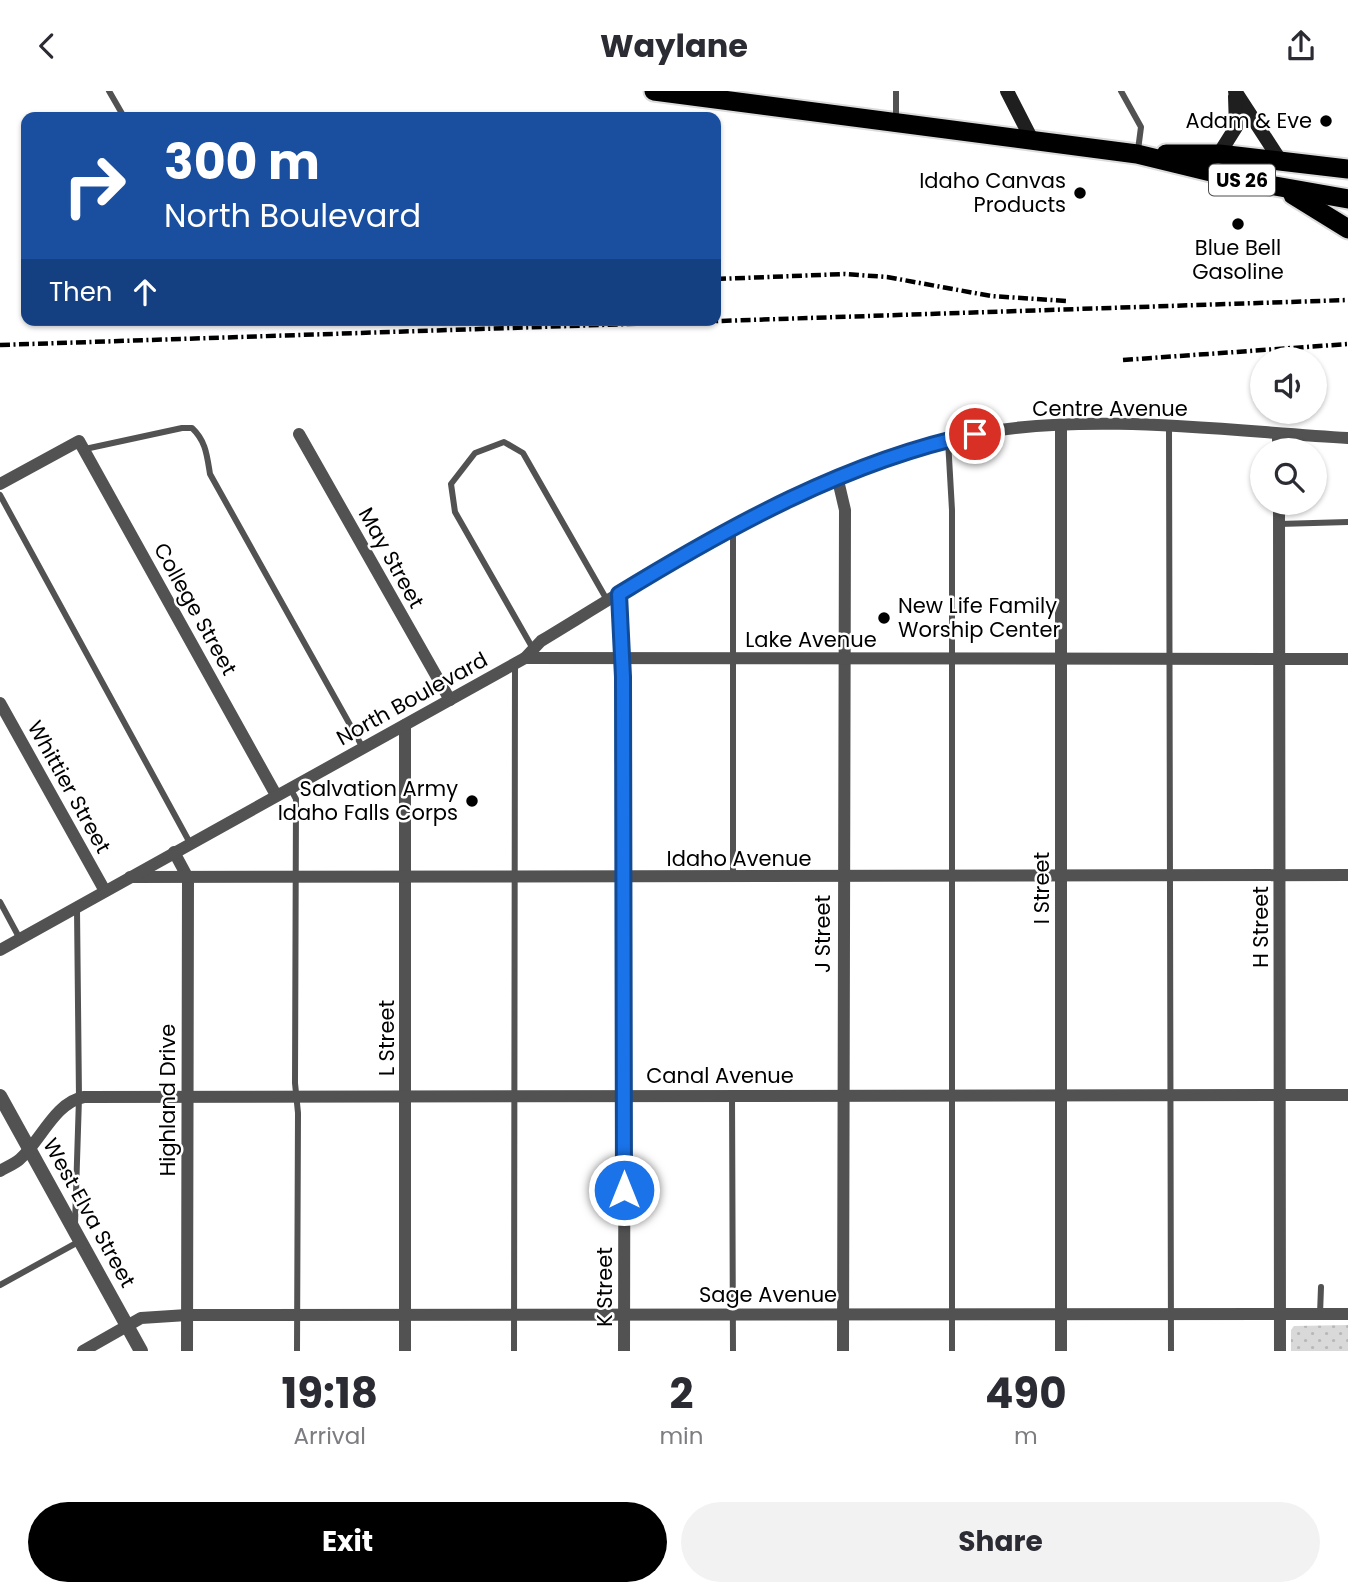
<!DOCTYPE html>
<html lang="en">
<head>
<meta charset="utf-8">
<style>
	:root { --surface:#fff; --page:#f2f2f3; --text:#2b2b33; --muted:#7c7c81; --accent:#000 }
	body { margin:0; font-family:Poppins,sans-serif; background:var(--page); color:var(--text); height:100vh; display:flex; flex-direction:column; font-size:26px; white-space:nowrap }
	* { box-sizing:border-box; margin:0 }
	p { font-size:23px; color:var(--muted) }
	.icon { flex:none; width:38px; height:38px; fill:none; stroke:currentColor; stroke-width:2; stroke-linecap:round; stroke-linejoin:round }
	.map { position:relative; height:1260px; overflow:hidden }
	.details { display:flex; flex-direction:column; background:var(--surface); flex:1 }
	.details>* { flex:none }
	.hud { position:absolute; left:21px; top:21px; width:700px; height:214px; border-radius:14px; box-shadow:0 2px 5px #0004; background:#1a4fa0; color:#fff; overflow:hidden }
	.buttons { position:absolute; left:1250px; top:256px; display:grid; gap:14px }
	.buttons a { display:grid; place-items:center; width:77px; height:77px; border-radius:50%; background:var(--surface); box-shadow:0 2px 5px #0004; font-size:35px }
	.pin { position:absolute; display:grid; place-items:center; width:60px; height:60px; color:#fff; margin:-30px; border:4px solid #fff; border-radius:50%; box-shadow:0 2px 7px #0007 }
	.me { position:absolute; width:77px; margin:-38px; rotate:0deg; stroke-linejoin:round; filter:drop-shadow(0 0 5px #0008) }
	.turn { display:flex; align-items:center; gap:24px; height:147px; padding:0 28px; font-size:32px }
	.turn .icon { width:91px; height:91px; stroke-width:2.5 }
	.turn b { display:block; font-size:49px; line-height:60px }
	.then { display:flex; align-items:center; height:66px; padding:0 28px; background:#0003; gap:14px; font-size:26px }
	.eta { display:flex; justify-content:space-evenly; align-items:center; height:119px; text-align:center }
	.eta b { font-size:42px; font-weight:700; line-height:49px }
	.primary-button { display:flex; gap:14px; margin-top:auto; padding:14px 28px }
	.primary-button a { flex:1; height:80px; border-radius:42px; background:var(--accent); color:#fff; font-size:28px; font-weight:700; line-height:80px; text-align:center }
	.primary-button a+a { background:var(--page); color:var(--text) }
	header { display:flex; justify-content:space-between; align-items:center; height:91px; padding:0 28px; background:var(--surface); font-size:32px; font-weight:700 }
	.map>svg:first-child { display:block }
</style>
</head>
<body>
<header><svg class="icon" aria-label="back" viewBox="0 0 24 24"><path d="M15 5l-7 7 7 7"/></svg>Waylane<svg class="icon" aria-label="share" viewBox="0 0 24 24"><path d="M12 15V3M7 8l5-5 5 5M5 13v7h14v-7"/></svg></header>
<div class="map">
<svg width="1348" height="1260" viewBox="0 0 1348 1260">
	<defs>
		<pattern id="grass-dots" width="8" height="8" patternUnits="userSpaceOnUse" patternTransform="scale(1.75)"><rect width="8" height="8" fill="#d9d9d9"/><path d="M2 2h.1M6 6h.1" fill="none" stroke="#b8b8b8" stroke-width="1.8" stroke-linecap="round"/></pattern>
	</defs>
	<rect width="100%" height="100%" fill="#fff"/>
	<polygon fill="url(#grass-dots)" points="1348,1234 1348,1260 1291,1260 1291,1239 1294,1235"/>
	<g fill="none" stroke-linecap="round" stroke-linejoin="round">
		<g stroke="#dbdbdb" stroke-width="23">
			<g id="trunk">
				<polyline points="654,0 1137,63 1252,91 1348,108"/>
				<polyline points="1166,63 1219,63 1348,78"/>
				<polyline points="1293,104 1348,138"/>
			</g>
		</g>
		<g stroke="#525252" stroke-width="6">
			<polyline points="109,0 124,26"/>
			<polyline points="1121,0 1141,36 1138,59"/>
			<polyline points="896,29 896,0"/>
			<polyline points="1169,336 1171,1260"/>
			<polyline points="948,349 952,419 952,1260"/>
			<path d="M85,358L182,337H192C206,350 207,365 210,383L363,657"/>
			<polyline points="0,404 190,752"/>
			<polyline points="1279,433 1348,431"/>
			<polyline points="733,439 733,785"/>
			<polyline points="532,556 455,421 451,393 475,362 504,351 523,362 607,509"/>
			<polyline points="290,697 296,708 295,992 298,1022 297,1260"/>
			<polyline points="0,811 20,848"/>
			<polyline points="732,1005 733,1260"/>
			<polyline points="75,1133 79,1007 77,818"/>
			<polyline points="0,1194 80,1150"/>
			<polyline points="1320,1223 1321,1196"/>
			<polyline points="514,1260 515,573"/>
		</g>
		<g stroke="#525252" stroke-width="12">
			<polyline points="1061,335 1061,1260"/>
			<polyline points="299,343 450,609"/>
			<polyline points="1278,343 1278,359"/>
			<polyline points="837,385 845,419 843,1260"/>
			<polyline points="0,393 79,350 276,704"/>
			<polyline points="1279,411 1280,1260"/>
			<polyline points="619,503 625,771 624,1260"/>
			<polyline points="525,567 1348,568"/>
			<polyline points="0,612 105,800"/>
			<polyline points="405,634 405,1260"/>
			<polyline points="174,761 188,787 187,1260"/>
			<polyline points="130,786 1348,784"/>
			<path d="M0,859L525,567L541,550C671,471 823,372 973,343C1093,321 1227,340 1348,347"/>
			<path d="M0,1080C6,1076 15,1073 20,1068C40,1051 55,1011 84,1006L1348,1004"/>
			<polyline points="83,1260 141,1227 187,1224 1348,1223"/>
		</g>
		<polyline stroke="#525252" stroke-width="14" points="0,1005 141,1260"/>
		<g stroke="#1f1f1f" stroke-width="14">
			<polyline points="1007,0 1032,49"/>
			<polyline points="1235,0 1280,69"/>
			<polyline points="1219,63 1236,36 1235,5"/>
		</g>
		<use href="#trunk" stroke="#000" stroke-width="19"/>
		<g stroke="#000" stroke-width="4.5" stroke-dasharray="10 3.5 2 3.5" stroke-linecap="butt">
			<polyline points="716,188 845,183 887,186 991,205 1067,210"/>
			<polyline points="0,254 1348,209"/>
			<polyline points="1123,269 1348,253"/>
		</g>
	</g>
	<g fill="none" stroke-linecap="round" stroke-linejoin="round">
		<g stroke="#114b97" stroke-width="18">
			<path id="route" d="M624,1099L623,586L619,503C730,435 847,370 975,343"/>
		</g>
		<use href="#route" stroke="#1a73e8" stroke-width="12"/>
	</g>
	<g fill="#000" stroke="#fff" stroke-width="2.5">
		<circle cx="1326" cy="30" r="7"/>
		<circle cx="1080" cy="102" r="7"/>
		<circle cx="1238" cy="133" r="7"/>
		<circle cx="884" cy="527" r="7"/>
		<circle cx="472" cy="710" r="7"/>
	</g>
	<g text-anchor="middle" stroke-width="5" stroke-linejoin="round" paint-order="stroke">
		<rect fill="#fff" stroke="#4c4c4c" stroke-width="2" x="1209" y="73.5" width="66" height="31" rx="5"/>
		<g font-size="19" font-weight="bold" fill="#000">
			<text x="1242" y="96">US 26</text>
		</g>
		<g font-size="21" fill="#000" stroke="#fff" text-anchor="end">
			<text x="1312" y="37">Adam &amp; Eve</text>
			<text x="1066" y="97">Idaho Canvas<tspan x="1066" dy="24">Products</tspan></text>
			<text x="1238" y="164" text-anchor="middle">Blue Bell<tspan x="1238" dy="24">Gasoline</tspan></text>
			<text x="898" y="522" text-anchor="start">New Life Family<tspan x="898" dy="24">Worship Center</tspan></text>
			<text x="458" y="705">Salvation Army<tspan x="458" dy="24">Idaho Falls Corps</tspan></text>
		</g>
		<g font-size="21" fill="#000" stroke="#fff">
			<text x="1110" y="325">Centre Avenue</text>
			<text transform="translate(391 467) rotate(61)" y="7">May Street</text>
			<text transform="translate(195 518) rotate(61)" y="7">College Street</text>
			<text x="811" y="556">Lake Avenue</text>
			<text transform="translate(412 608) rotate(-29)" y="7">North Boulevard</text>
			<text transform="translate(69 696) rotate(61)" y="7">Whittier Street</text>
			<text x="739" y="775">Idaho Avenue</text>
			<text transform="translate(1042 797) rotate(-90)" y="7">I Street</text>
			<text transform="translate(1261 836) rotate(-90)" y="7">H Street</text>
			<text transform="translate(823 843) rotate(-90)" y="7">J Street</text>
			<text transform="translate(387 947) rotate(-90)" y="7">L Street</text>
			<text x="720" y="992">Canal Avenue</text>
			<text transform="translate(168 1009) rotate(-90)" y="7">Highland Drive</text>
			<text transform="translate(89 1122) rotate(61)" y="7">West Elva Street</text>
			<text transform="translate(605 1196) rotate(-90)" y="7">K Street</text>
			<text x="768" y="1211">Sage Avenue</text>
		</g>
	</g>
</svg>
<div class="buttons">
<a><svg class="icon" aria-label="sound" viewBox="0 0 24 24"><path d="M4 9h4l5-4v14l-5-4H4zM17 9q2 3 0 6"/></svg></a>
<a><svg class="icon" aria-label="search" viewBox="0 0 24 24"><circle cx="10" cy="10" r="6"/><path d="M15 15l6 6"/></svg></a>
</div>
<div class="pin" style="left:975px;top:343px;background:#d93025"><svg class="icon" aria-label="arrive" viewBox="0 0 24 24"><path d="M6 21V4h12l-3 4 3 4H6"/></svg></div>
<svg class="me" style="left:624px;top:1099px" viewBox="-20 -20 40 40"><circle r="17" fill="#1a73e8" stroke="#fff" stroke-width="3"/><path d="M0-11L8 9 0 5-8 9z" fill="#fff"/></svg>
<div class="hud">
<div class="turn"><svg class="icon" aria-label="right" viewBox="0 0 24 24"><path d="M7 20v-9h11M14 6l5 5-5 5"/></svg><div><b>300 m</b>North Boulevard</div></div>
<div class="then">Then<svg class="icon" aria-label="ahead" viewBox="0 0 24 24"><path d="M12 20V5M6 11l6-6 6 6"/></svg></div>
</div>
</div>
<section class="details">
<div class="eta">
<div><b>19:18</b><p>Arrival</p></div>
<div><b>2</b><p>min</p></div>
<div><b>490</b><p>m</p></div>
</div>
<div class="primary-button"><a>Exit</a><a>Share</a></div>
</section>
</body>
</html>
